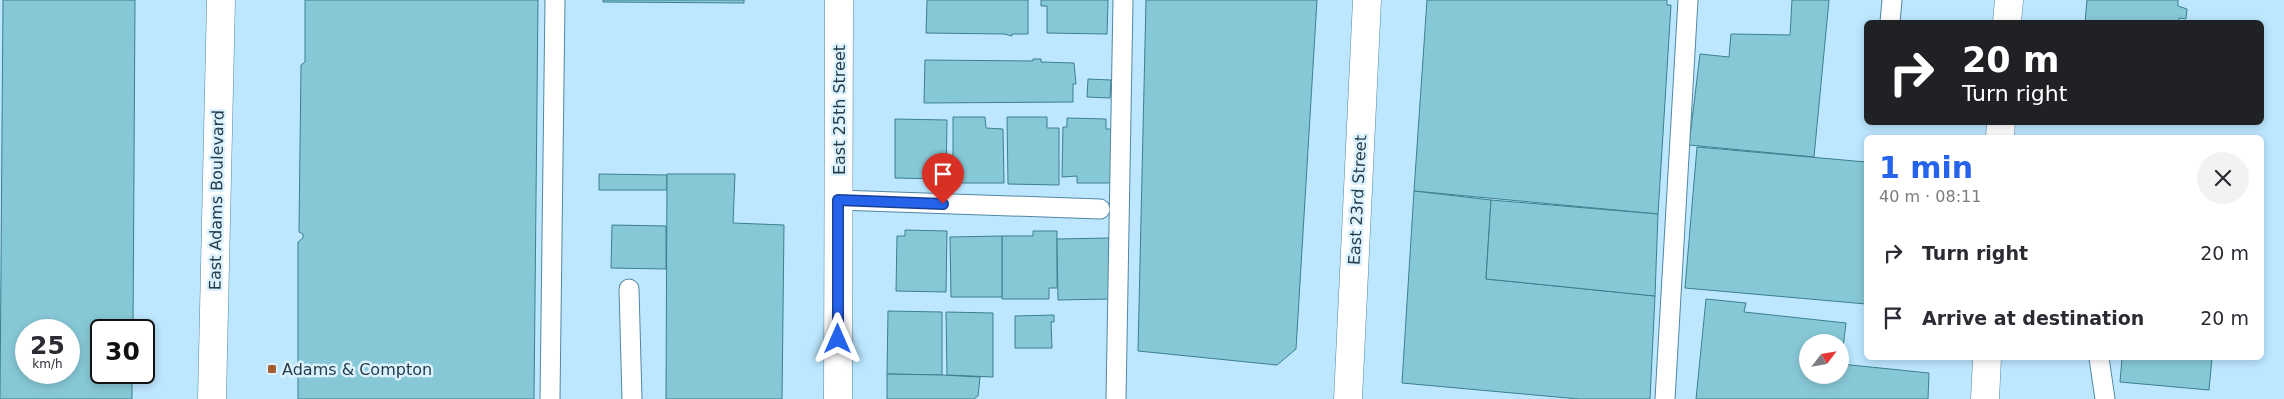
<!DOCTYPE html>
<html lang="en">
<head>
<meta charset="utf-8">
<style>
	:root { --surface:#fff; --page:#f2f2f3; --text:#2b2b33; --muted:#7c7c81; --accent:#2563eb }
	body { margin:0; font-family:"DejaVu Sans",sans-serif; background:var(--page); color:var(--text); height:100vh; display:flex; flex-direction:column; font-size:19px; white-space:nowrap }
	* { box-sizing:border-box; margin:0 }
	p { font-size:16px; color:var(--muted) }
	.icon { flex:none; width:28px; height:28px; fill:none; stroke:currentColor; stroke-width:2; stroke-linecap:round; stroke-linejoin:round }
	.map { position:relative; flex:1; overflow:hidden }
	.panel { position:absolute; left:1864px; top:135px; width:400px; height:225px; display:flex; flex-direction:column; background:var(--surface); border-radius:8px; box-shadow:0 2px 8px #0003 }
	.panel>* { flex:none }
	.hud { position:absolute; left:1864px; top:20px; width:400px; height:105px; border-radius:8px; box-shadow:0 2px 8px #0003; background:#202124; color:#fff; overflow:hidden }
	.needle { width:32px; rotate:59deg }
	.fabs { position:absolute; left:1799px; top:334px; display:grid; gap:10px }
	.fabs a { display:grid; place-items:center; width:50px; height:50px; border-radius:50%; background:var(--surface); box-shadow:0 2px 8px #0003; font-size:25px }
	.speed { position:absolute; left:15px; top:319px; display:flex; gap:10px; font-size:25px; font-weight:700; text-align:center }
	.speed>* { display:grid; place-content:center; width:65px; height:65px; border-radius:50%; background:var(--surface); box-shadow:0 2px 8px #0003; line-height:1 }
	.speed small { font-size:12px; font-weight:400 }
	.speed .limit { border:2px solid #111; border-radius:8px; background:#fff; color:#111 }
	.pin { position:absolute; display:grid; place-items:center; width:42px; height:42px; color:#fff; margin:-51px -21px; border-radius:50% 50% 50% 0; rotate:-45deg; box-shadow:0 0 5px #0007 }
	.pin .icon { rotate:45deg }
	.me { position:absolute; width:55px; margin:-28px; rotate:0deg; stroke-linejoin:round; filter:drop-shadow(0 0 4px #0008) }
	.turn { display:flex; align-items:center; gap:18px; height:105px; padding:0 15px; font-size:22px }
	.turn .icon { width:65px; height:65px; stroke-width:2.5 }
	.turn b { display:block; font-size:35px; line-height:42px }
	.round { display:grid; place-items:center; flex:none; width:52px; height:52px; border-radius:26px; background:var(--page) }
	.headline { display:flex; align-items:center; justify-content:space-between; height:85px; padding:0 15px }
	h1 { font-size:30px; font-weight:800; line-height:38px; color:var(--accent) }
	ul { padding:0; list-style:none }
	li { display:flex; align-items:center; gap:15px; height:65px; padding:0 15px }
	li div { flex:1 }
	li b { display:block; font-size:19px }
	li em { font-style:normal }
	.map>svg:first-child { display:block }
</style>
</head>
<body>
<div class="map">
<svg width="2284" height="399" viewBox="0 0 2284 399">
	<rect width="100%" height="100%" fill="#bce7ff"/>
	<g fill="#87c8d7" stroke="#3e7f8d" fill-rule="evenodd">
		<path d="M3,0H135L133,330H101V372H132V399H0ZM26,330H69V372H26Z"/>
		<polygon points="305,0 538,0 534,399 298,399 298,242 303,238 303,234 299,232 301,65 305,62"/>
		<polygon points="603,0 744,0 744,3 603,2"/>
		<polygon points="927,0 1028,0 1028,34 1012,34 1012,36 1004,34 926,33"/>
		<polygon points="1041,0 1108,0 1107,34 1047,33 1047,6 1041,6"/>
		<polygon points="1146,0 1317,0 1296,349 1277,365 1138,351"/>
		<polygon points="1427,0 1667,0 1667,5 1671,5 1658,214 1414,191"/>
		<polygon points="1792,0 1829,0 1814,157 1689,145 1700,54 1729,57 1731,34 1790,35"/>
		<polygon points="2087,0 2178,0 2178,6 2187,9 2186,19 2179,18 2179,22 2085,22"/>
		<polygon points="1033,59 1041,59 1041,62 1074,63 1076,84 1073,84 1073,102 924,103 925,60 1033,61"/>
		<polygon points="1088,79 1111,80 1110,98 1087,97"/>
		<polygon points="953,117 985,117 986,128 1003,129 1004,183 953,183"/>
		<polygon points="1007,117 1047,117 1047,128 1059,128 1059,185 1008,184"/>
		<polygon points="1067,118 1106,119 1106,129 1114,129 1113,183 1077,183 1077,176 1062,177 1063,127 1067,127"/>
		<polygon points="895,119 947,120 946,179 895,178"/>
		<polygon points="1697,147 1866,162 1866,304 1685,288"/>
		<polygon points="599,174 667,175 667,190 599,190"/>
		<polygon points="667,174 735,174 733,223 784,225 782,399 666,399"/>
		<polygon points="1414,191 1491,200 1486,279 1655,296 1650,399 1579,399 1402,383"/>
		<polygon points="1491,200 1658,214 1655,296 1486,279"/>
		<polygon points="612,225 666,226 666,269 611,268"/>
		<polygon points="905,230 947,231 946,292 896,291 897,236 905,236"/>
		<polygon points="1033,231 1057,231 1057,288 1049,288 1049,299 1002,299 1002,236 1033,236"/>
		<polygon points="1002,236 1002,297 951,297 950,237"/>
		<polygon points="1109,238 1109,299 1058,300 1057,239"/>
		<path d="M1706,299L1746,303L1744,312L1846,323L1841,364L1929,373L1928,399H1696ZM1808,342H1840V375H1808Z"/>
		<polygon points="888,311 942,312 942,375 887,374"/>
		<polygon points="946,312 993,313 993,377 947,375"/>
		<polygon points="1054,315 1054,322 1051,322 1052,348 1015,348 1015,316"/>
		<polygon points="2122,358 2212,358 2209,390 2120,382"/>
		<polygon points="887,374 942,375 980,377 978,396 974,399 887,399"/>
	</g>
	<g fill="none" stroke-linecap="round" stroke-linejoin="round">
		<g stroke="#5386a2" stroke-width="21">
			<g id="lane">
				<polyline points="1890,22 1892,0"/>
				<polyline points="838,200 1100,209"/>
				<polyline points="629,289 632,399"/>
				<polyline points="2099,358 2105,399"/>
				<polyline points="550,399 555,0"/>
				<polyline points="1116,399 1123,0"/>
				<polyline points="1665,399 1688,0"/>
			</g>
		</g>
		<g stroke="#5386a2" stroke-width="29">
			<g id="street">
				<polyline points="2007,22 2009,0"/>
				<polyline points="2000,138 2001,122"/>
				<polyline points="838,399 839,0"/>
				<polyline points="1348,399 1367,0"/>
				<polyline points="1985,399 1987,358"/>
			</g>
		</g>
		<g stroke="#5386a2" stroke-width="29">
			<polyline id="secondary" points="212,399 221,0"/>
		</g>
		<use href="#lane" stroke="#fff" stroke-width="19"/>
		<use href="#street" stroke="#fff" stroke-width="28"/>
		<use href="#secondary" stroke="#fff" stroke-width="28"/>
	</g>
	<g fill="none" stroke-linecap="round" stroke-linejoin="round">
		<g stroke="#184099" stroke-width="12">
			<polyline id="route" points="838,339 838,200 943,204"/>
		</g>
		<use href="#route" stroke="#2563eb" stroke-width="9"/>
	</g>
	<rect fill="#a25e2f" stroke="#dbf1fd" stroke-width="2" x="267" y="364" width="10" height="10" rx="2.5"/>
	<g text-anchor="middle" stroke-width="5" stroke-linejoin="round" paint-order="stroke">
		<g font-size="16" fill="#263c48" stroke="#dbf1fd">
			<text transform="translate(839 110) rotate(-90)" y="6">East 25th Street</text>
			<text transform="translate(216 200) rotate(-89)" y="6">East Adams Boulevard</text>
			<text transform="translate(1357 200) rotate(-87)" y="6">East 23rd Street</text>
		</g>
		<g font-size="16" fill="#263c48" stroke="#dbf1fd" text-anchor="start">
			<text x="282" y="375">Adams &amp; Compton</text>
		</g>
	</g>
</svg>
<div class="fabs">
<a><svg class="needle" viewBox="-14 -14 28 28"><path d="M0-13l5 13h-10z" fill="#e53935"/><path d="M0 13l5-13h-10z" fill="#7c7c81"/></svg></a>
</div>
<div class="speed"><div>25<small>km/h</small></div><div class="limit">30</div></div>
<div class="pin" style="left:943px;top:204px;background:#d93025"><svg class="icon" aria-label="arrive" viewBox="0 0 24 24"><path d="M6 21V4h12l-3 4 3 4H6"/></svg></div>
<svg class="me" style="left:838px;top:339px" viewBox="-20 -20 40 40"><path d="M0-17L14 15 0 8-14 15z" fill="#2563eb" stroke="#fff" stroke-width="4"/></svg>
<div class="hud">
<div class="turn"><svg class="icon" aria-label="right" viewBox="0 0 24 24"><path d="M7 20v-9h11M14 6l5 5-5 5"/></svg><div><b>20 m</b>Turn right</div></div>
</div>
<section class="panel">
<div class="headline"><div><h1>1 min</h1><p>40 m · 08:11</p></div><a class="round"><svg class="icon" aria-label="close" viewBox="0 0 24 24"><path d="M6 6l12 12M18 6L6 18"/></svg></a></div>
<ul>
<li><svg class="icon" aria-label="right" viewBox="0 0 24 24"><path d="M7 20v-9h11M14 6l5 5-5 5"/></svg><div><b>Turn right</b></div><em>20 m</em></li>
<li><svg class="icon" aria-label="arrive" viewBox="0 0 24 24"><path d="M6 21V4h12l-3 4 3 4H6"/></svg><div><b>Arrive at destination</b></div><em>20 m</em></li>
</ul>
</section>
</div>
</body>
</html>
